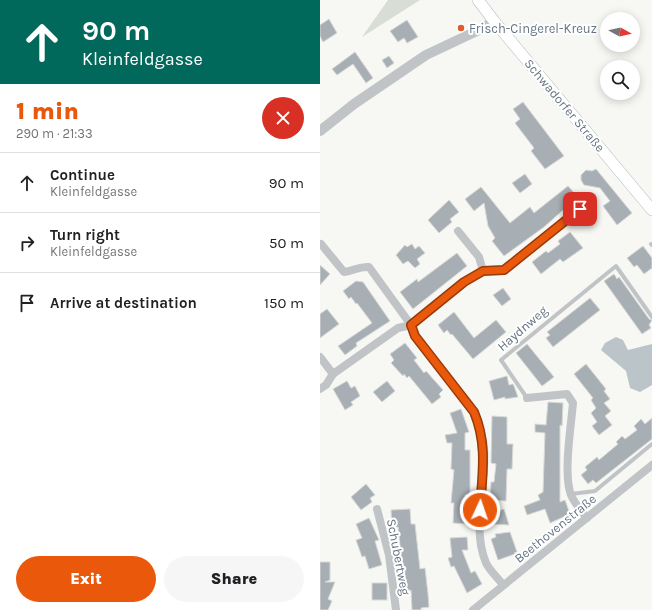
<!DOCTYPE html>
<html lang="en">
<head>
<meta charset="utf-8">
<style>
	:root { --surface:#fff; --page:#f6f6f6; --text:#202124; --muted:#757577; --line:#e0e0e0; --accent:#ea580c }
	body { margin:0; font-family:Karla,sans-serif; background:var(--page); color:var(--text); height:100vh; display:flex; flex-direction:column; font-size:15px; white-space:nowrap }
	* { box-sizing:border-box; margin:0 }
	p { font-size:13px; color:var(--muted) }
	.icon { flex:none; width:22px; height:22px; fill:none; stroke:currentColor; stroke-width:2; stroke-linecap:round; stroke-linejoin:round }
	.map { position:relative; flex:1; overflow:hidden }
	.details { display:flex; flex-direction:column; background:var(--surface); width:320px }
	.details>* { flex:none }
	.banner { background:#00695c; color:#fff; overflow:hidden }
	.needle { width:26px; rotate:98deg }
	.tools { position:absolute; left:280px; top:12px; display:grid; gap:8px }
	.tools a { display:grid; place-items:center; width:40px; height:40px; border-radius:50%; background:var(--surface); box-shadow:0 2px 10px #0003; font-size:20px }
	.pin { position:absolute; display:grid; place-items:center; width:34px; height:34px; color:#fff; margin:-17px; border-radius:8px; box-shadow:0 2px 6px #0006 }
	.me { position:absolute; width:44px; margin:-22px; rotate:3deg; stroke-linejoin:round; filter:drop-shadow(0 0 3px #0008) }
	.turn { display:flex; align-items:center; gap:14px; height:84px; padding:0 16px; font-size:18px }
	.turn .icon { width:52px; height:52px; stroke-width:2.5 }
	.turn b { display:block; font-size:28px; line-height:34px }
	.round { display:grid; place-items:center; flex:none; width:42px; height:42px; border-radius:21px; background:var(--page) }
	.summary { display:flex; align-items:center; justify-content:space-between; height:68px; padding:0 16px }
	h1 { font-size:24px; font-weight:800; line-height:30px; color:var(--accent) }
	.action { display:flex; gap:8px; margin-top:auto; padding:8px 16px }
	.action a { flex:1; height:46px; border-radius:24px; background:var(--accent); color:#fff; font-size:16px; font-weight:800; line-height:46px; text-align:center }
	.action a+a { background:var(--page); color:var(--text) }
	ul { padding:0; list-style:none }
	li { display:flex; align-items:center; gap:12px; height:60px; padding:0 16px; border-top:1px solid var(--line) }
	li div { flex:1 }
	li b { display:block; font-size:15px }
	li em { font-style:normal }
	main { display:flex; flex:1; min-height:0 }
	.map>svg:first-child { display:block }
</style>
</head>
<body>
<main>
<section class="details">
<div class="banner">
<div class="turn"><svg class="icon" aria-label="ahead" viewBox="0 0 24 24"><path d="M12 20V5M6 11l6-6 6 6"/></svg><div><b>90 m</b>Kleinfeldgasse</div></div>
</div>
<div class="summary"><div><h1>1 min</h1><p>290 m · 21:33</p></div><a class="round" style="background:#d93025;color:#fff"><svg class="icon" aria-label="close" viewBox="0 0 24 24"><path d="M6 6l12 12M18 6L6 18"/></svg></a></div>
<ul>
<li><svg class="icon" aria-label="ahead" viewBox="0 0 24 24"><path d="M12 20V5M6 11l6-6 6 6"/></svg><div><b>Continue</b><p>Kleinfeldgasse</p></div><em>90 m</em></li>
<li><svg class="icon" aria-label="right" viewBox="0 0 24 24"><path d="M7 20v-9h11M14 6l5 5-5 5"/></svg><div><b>Turn right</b><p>Kleinfeldgasse</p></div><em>50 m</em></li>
<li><svg class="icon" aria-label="arrive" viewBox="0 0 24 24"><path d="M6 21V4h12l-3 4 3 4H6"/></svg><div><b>Arrive at destination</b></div><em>150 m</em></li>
</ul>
<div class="action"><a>Exit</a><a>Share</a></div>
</section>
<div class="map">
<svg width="332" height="610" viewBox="0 0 332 610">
	<rect width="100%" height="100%" fill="#f7f7f4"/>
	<polygon fill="#d8ddd5" points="68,0 100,0 42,37"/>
	<polygon fill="#bac4c9" points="296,337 303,340 308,350 332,344 332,385 320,392 310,388 306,371 281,350 285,343"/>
	<g fill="#a7afb5" stroke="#d8d8d6">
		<polygon points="9,19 17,33 3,42 0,36 0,25"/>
		<polygon points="87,20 98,37 87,43 84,38 78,42 70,31"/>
		<polygon points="35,52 53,78 46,83 33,64 17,75 12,69"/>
		<polygon points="69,56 74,63 67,68 62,60"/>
		<polygon points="203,102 244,156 225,169 211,151 214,148 195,123 200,119 193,109"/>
		<polygon points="276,169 312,213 297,225 283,206 290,201 280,188 264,185 261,180 261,175 266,170 272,171"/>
		<polygon points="205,174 212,184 200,193 192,183"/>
		<polygon points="248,186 255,194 250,199 252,202 224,227 184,256 172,241 175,238 168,226 164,203 154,211 145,199 161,187 190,223 210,207 214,213"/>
		<polygon points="129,200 139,212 130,219 132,222 119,233 108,220"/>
		<polygon points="250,232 263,248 243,262 240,259 221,274 212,262 226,251 228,253 240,244 238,241"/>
		<polygon points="92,244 95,249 99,246 105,253 97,259 100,264 95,268 88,261 83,264 76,255 85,245 87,247"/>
		<polygon points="323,246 332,258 332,268 324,274 317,265 314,267 307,258"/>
		<polygon points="137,253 147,266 93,309 80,292 97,279 98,282"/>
		<polygon points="0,265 10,274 0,285"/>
		<polygon points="294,274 297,279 299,277 329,319 332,320 329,325 331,328 322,334 284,281"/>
		<polygon points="36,281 43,282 70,321 36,343 37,346 25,355 18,346 52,323 37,303 36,304 31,297 29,299 23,291"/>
		<polygon points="183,288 191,299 182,306 173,295"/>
		<polygon points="270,298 280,310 233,347 226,338 230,335 227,332"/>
		<polygon points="7,309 19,324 0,338 0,314"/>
		<polygon points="134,312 154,338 176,320 186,332 153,359 132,334 131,335 127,330 124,333 118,325"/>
		<polygon points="85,343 97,358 94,360 104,373 106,371 123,390 119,394 121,397 112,404 89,376 87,378 84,374 83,376 71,363 74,360 70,354"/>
		<polygon points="207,344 234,377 222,386 196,353"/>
		<polygon points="266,364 286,389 284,391 290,399 284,403 291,411 285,416 292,425 279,435 272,426 277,422 271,413 276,408 271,400 273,398 254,374"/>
		<polygon points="187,376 189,385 193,384 194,386 198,397 185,399 185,397 174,400 169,381"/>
		<polygon points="27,381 31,388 35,386 40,396 31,402 33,405 25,410 13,389"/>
		<polygon points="67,381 75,391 62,402 53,392"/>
		<polygon points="228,402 243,403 242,426 240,425 240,502 245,500 250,514 230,523 225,509 207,515 204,506 220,500 218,495 223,492 225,433 215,432 215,424 226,425"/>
		<polygon points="141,409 149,432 145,433 145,450 150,450 150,495 145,495 145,511 149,511 149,524 133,523 134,503 131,503 134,470 131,469 132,443 127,443 125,435 137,433 130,413"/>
		<polygon points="172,416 187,417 187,444 193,444 192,469 187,469 186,501 170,500 171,482 174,482 176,464 171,463"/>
		<polygon points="332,418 332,439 276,483 273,480 268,484 261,475 267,470 265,467 277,457 279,460 298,444 296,442 302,436 305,439 317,430 314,426 321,419 325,424"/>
		<polygon points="46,484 55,495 50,498 52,502 41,510 31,497"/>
		<polygon points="90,509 91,524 95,524 100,569 105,568 108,594 109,607 101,608 101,610 92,610 91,590 85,591 78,527 72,527 71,510"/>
		<polygon points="184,509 189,525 171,524 168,515"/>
		<polygon points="49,518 59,540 55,541 62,565 49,569 45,556 42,557 36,540 42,538 36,524"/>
		<polygon points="190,532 197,552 194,553 195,554 178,560 171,539 176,537 175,534"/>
		<polygon points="147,537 148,550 142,550 151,573 155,571 162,584 147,593 134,566 131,567 128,558 132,557 130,538"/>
		<polygon points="0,562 10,562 10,580 5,582 15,582 8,599 12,601 8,610 0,610"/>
		<rect x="52" y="583" width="15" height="17"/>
	</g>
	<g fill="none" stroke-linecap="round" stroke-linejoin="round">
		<g stroke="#b5b9be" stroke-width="12">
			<polyline id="secondary" points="158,0 174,21 332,210"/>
		</g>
		<g stroke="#c0c4c7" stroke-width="4">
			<polyline points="331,244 332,245"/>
			<polyline points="207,398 181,360 296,266 332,317"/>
			<polyline points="251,494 275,491 332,444"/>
		</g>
		<g stroke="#c0c4c7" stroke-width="8">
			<polyline points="138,231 159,257 163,271"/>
			<path d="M1,244L24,272C34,271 39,266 49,267L91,325L95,336L154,412C159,424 163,435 164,448C167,485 151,527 166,563C170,571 178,578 183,585"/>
			<polyline points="0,357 13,374"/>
			<polyline points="0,389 6,385 13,374 78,328 91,325 144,282 163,271 184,271 260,209"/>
			<path d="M207,398L247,394L253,403C251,427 243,474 251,495C255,504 261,511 267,518"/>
			<polyline points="57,509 69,555 76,610"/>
			<polyline points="153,610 332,465"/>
		</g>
		<polyline stroke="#c0c4c7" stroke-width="10" points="0,131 34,104 106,55 161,29 174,21"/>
		<use href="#secondary" stroke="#fff" stroke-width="11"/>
	</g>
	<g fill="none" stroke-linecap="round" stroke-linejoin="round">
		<g stroke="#983908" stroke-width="10">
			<path id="route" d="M160,510C162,476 168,445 154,412L95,336L91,325L144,282L163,271L184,270L260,209"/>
		</g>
		<use href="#route" stroke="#ea580c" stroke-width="7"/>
	</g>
	<circle fill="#dd5e2e" stroke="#fff" stroke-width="1.5" cx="141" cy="28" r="4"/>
	<g text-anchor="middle" stroke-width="4" stroke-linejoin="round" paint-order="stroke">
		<g font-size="13" fill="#677684" stroke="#fff" text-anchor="start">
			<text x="149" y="33">Frisch-Cingerel-Kreuz</text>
		</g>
		<g font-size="13" fill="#677684" stroke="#fff">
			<text transform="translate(245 105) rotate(50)" y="5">Schwadorfer Straße</text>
			<text transform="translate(202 328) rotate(-41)" y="5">Haydnweg</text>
			<text transform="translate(235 528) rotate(-39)" y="5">Beethovenstraße</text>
			<text transform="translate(79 557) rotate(79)" y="5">Schubertweg</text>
		</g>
	</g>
</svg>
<div class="tools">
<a><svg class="needle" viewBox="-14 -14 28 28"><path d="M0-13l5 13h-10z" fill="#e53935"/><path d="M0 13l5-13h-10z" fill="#757577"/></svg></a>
<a><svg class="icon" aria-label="search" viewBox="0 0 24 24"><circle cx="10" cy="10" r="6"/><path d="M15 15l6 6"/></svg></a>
</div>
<div class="pin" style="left:260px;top:209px;background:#d93025"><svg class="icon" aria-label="arrive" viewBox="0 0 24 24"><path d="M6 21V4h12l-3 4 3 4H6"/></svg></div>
<svg class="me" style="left:160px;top:510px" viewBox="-20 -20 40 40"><circle r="17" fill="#ea580c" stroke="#fff" stroke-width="3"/><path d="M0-11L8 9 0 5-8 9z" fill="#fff"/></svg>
</div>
</main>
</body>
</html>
